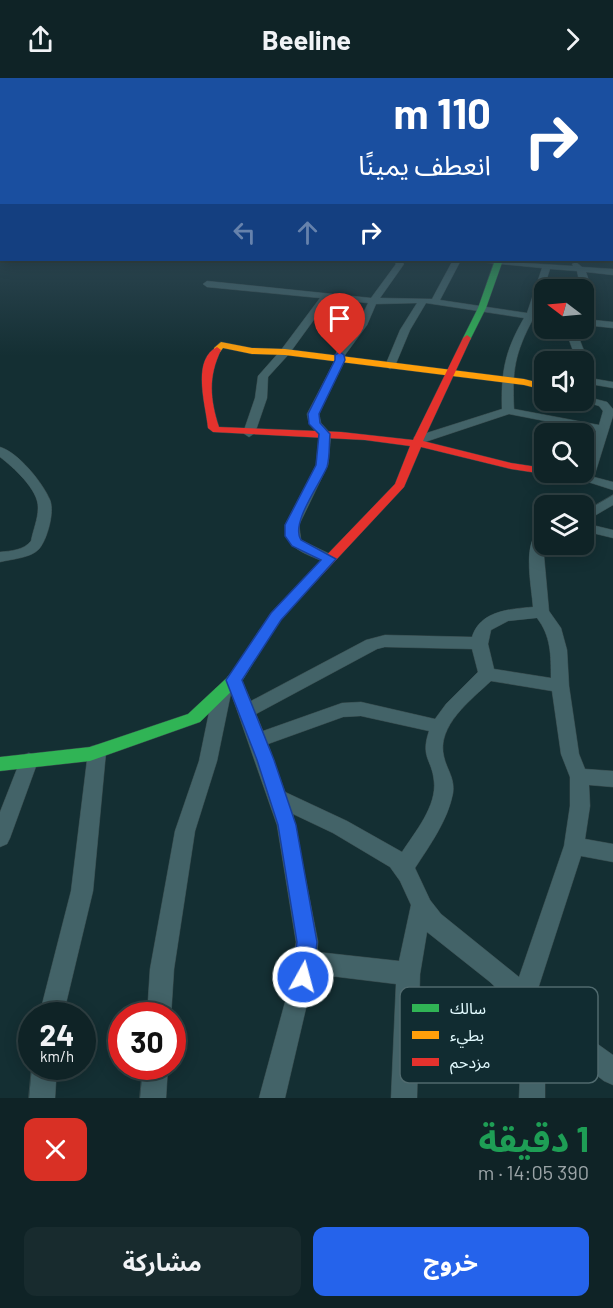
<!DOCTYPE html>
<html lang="ar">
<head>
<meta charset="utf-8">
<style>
	:root { --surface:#0f2326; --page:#182b2e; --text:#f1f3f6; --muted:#9ba4a7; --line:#2f4043; --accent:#2563eb }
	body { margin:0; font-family:Barlow,"Noto Sans Arabic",sans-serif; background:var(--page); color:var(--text); direction:rtl; height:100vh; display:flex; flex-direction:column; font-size:22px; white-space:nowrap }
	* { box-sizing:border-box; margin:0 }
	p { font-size:20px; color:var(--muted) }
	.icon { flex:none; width:33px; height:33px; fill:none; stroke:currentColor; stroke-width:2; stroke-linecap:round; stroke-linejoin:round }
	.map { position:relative; height:1020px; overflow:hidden; direction:ltr }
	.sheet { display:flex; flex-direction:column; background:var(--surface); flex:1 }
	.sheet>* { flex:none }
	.banner { position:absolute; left:0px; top:0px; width:614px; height:183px; box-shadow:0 3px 15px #0003,0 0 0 2px var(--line); direction:rtl; background:#1a4fa0; color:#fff; overflow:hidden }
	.needle { width:39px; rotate:286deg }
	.fabs { position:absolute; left:534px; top:201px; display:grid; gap:12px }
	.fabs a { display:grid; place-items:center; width:60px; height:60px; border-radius:12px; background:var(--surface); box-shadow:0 3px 15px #0003,0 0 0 2px var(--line); font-size:30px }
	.speed { position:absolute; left:18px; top:924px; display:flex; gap:12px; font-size:30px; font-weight:700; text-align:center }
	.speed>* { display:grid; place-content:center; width:78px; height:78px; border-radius:50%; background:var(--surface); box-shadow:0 3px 15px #0003,0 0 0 2px var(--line); line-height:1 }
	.speed small { font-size:15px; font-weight:400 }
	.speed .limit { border:9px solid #d22; background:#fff; color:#111 }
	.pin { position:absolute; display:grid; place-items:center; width:51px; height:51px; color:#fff; margin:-62px -26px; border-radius:50% 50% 50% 0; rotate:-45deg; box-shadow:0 0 6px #0007 }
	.pin .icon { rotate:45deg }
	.me { position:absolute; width:66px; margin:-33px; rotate:7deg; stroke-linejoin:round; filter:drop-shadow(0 0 4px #0008) }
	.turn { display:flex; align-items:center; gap:21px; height:126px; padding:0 24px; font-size:27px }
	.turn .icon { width:78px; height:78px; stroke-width:2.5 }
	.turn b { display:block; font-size:42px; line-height:51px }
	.lanes { display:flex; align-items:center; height:57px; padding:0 24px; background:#0003; justify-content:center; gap:30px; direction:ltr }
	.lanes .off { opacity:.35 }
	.round { display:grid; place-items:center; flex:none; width:63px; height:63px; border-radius:12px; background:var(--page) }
	.summary { display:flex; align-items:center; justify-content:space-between; height:102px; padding:0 24px }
	h1 { font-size:36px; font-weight:700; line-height:45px; color:#1e9e55 }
	.cta { display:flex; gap:12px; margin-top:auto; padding:12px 24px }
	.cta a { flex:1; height:69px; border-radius:12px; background:var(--accent); color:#fff; font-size:24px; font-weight:700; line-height:69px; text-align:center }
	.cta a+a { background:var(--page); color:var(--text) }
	header { display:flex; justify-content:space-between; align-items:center; height:78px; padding:0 24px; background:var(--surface); font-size:27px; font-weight:700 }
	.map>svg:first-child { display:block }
</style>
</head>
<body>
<header><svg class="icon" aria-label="forward" viewBox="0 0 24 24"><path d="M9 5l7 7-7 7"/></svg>Beeline<svg class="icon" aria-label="share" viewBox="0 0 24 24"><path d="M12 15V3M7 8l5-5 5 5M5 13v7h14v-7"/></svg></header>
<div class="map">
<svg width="613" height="1020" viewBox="0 0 613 1020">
	<rect width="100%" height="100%" fill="#142f33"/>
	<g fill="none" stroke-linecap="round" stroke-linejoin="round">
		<g stroke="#36494b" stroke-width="1">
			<g id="street">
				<rect x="612" y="138" width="1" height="6"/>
				<rect x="0" y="166" width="2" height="4"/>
				<path d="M392,182H400L404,186L380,220L432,221L453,182H461L440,222L527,235L542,190L480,184L476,182L573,188L572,186L576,184L582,189L613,191V197L586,194L590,206L588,219L584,222V212H581L577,193L550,191L535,236L544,237V243L533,241C515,275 512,292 514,331L599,347L603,333L599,328L580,322H584V318L607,324L613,331V338L594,399L613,404V412L557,394H584L596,353L509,336L422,365H414V359L502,331C501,293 505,273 524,240L426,225L410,252L395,288L390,291L385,288L400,252L417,225L376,226L367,247L345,277V282L319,336L321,345L331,356L328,387L299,447L301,462L334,478L336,481L329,486L324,484C305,475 285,471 285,447L316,387L319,357L309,346L307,336L335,282C335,267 352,256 359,244C362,238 365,231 368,225L329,221L289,276L268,299L267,320L255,355L249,359L243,355L255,320L258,298L281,272L320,220L207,209L203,206L207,203L371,220L396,186Z"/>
				<polygon points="584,241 613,244 613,250 584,247"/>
				<path d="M568,250H578C577,263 588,274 586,286L584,287V284H577L568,259Z"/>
				<polygon points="584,299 613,304 613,310 584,305"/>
				<path d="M0,369C18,374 43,405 50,422C55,434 47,462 39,471C31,480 12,481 0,484V474C11,473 24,472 31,463C33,452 38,441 38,430C39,412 13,389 0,379Z"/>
				<polygon points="613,417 613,427 584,444 584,434"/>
				<polygon points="584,445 613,452 613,460 584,453"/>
				<path d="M544,451L543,467L549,533L561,550L567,572L569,608L579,676L585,691L613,693V709L589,707L590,728L585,761L613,766V784L581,778L536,917L564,942L613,977V1007L604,1003L542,955L545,977V1020H519L521,977L514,927L490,904L427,854L420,896L417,1020H391L396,906L314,896L285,1020H259L288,913L296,864L277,747L231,615L217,683L195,753L174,891L171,938H147L150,891L175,753L199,683L213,615L216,610L222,609L228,610L230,614L226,602L228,598L234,596L240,598L251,623L366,562L385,557L472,559C480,533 509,531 533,529C532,510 520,457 544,451ZM537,540C551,558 551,577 551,600L494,591L488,566L491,552L508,543ZM385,569L472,571L478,594L446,626L435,641L361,624L342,625L263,653L256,636L377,571ZM491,603L552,613L561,676L570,699V728L564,768L519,899L441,836L430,822L415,790C430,767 448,742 453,715C455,700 447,692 444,679C436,648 471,622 491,603ZM361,638L429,653C420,680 432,681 434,703C437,728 415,754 402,774L347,743L285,714L268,666L343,639ZM293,736L333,755L390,789L400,803L411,827L399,883L317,874L318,864Z"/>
				<polygon points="97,667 104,669 106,674 93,813 63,938 39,938 71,813 88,674 90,669"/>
				<polygon points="29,675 36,678 38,683 10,760 7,766 0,769 0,734 20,683 22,678"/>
				<polygon points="32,988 57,988 55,1020 29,1020"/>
				<polygon points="143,988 168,988 166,1020 140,1020"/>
			</g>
		</g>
		<g stroke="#36494b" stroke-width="1">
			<g id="fast">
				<polygon points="495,182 503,182 486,230 470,262 464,262 463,260 478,230"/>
				<polygon points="265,550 270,551 272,555 242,603 200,644 90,683 0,693 0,679 90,669 188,636 232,595 260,551"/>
			</g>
		</g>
		<g stroke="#36494b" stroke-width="1">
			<polygon id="slow" points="221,264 252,270 285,271 524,301 544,306 544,312 524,307 285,277 252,276 223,270 220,274 214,274 214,270"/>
		</g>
		<g stroke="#36494b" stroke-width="1">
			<path id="jam" d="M467,257L471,260L423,363L511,385L544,390V394H549L544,396L511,391L421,369L404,409L281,541L270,559H260L258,555L271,535L395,406L410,368L365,362L213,354L208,350C206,328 191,282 217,269L221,272C208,299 210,321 219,349L341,354L413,362L463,260Z"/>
		</g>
		<use href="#street" fill="#436368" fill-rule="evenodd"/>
		<use href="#fast" fill="#30b455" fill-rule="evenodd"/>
		<use href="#slow" fill="#ff9f0a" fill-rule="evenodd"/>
		<use href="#jam" fill="#e5322d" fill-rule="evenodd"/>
	</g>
	<linearGradient id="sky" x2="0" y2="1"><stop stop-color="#0b1a1c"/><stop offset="0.49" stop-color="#344d5b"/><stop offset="1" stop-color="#344d5b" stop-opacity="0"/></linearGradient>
	<rect width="613" height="278" fill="url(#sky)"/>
	<path fill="#2563eb" stroke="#184099" stroke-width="1.5" d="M340,274L344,277L345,282L319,336L320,345L330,356C329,366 330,379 327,389C320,406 290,446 301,462L336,481L281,542L242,602L274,682L296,747L317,864L313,899L310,906L303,909L295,906L292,899L297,864L278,747L257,682L226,602L271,535L321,482L292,468L285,458V447L316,387L319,356L309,346L308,336L335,282V277Z"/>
	<rect x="400" y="909" width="198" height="96" rx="9" fill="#112c31" stroke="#506a6e" stroke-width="1.5"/>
	<rect x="412" y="926" width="27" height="8" fill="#30b455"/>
	<rect x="412" y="953" width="27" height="8" fill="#ff9f0a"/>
	<rect x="412" y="980" width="27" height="8" fill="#e5322d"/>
	<g font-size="16" fill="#e2fafe">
		<text x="450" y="936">سالك</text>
		<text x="450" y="963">بطيء</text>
		<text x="450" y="990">مزدحم</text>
	</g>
</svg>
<div class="fabs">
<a><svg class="needle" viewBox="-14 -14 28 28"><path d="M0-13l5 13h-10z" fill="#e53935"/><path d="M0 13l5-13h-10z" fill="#9ba4a7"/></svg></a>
<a><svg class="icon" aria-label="sound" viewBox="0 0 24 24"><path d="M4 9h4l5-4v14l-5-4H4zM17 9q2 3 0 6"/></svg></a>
<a><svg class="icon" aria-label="search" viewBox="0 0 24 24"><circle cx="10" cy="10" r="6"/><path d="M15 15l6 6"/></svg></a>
<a><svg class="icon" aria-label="layers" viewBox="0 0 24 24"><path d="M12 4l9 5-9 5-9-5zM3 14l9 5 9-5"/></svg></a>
</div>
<div class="speed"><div>24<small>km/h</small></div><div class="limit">30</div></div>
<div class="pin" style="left:340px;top:277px;background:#d93025"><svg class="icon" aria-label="arrive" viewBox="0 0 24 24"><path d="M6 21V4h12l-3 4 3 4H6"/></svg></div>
<svg class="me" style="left:303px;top:899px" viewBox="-20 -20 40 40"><circle r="17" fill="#2563eb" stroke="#fff" stroke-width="3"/><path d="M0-11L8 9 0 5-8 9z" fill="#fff"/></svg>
<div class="banner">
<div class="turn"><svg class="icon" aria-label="right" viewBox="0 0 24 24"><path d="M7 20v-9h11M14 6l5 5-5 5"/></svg><div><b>110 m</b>انعطف يمينًا</div></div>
<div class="lanes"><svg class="icon off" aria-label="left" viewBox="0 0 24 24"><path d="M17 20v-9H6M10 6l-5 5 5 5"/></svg><svg class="icon off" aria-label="ahead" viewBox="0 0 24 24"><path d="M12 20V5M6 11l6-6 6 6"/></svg><svg class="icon" aria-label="right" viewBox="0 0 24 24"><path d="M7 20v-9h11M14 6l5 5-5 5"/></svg></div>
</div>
</div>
<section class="sheet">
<div class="summary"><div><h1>1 دقيقة</h1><p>390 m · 14:05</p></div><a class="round" style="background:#d93025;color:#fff"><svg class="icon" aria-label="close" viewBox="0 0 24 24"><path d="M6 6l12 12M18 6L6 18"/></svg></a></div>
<div class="cta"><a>خروج</a><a>مشاركة</a></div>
</section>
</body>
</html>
